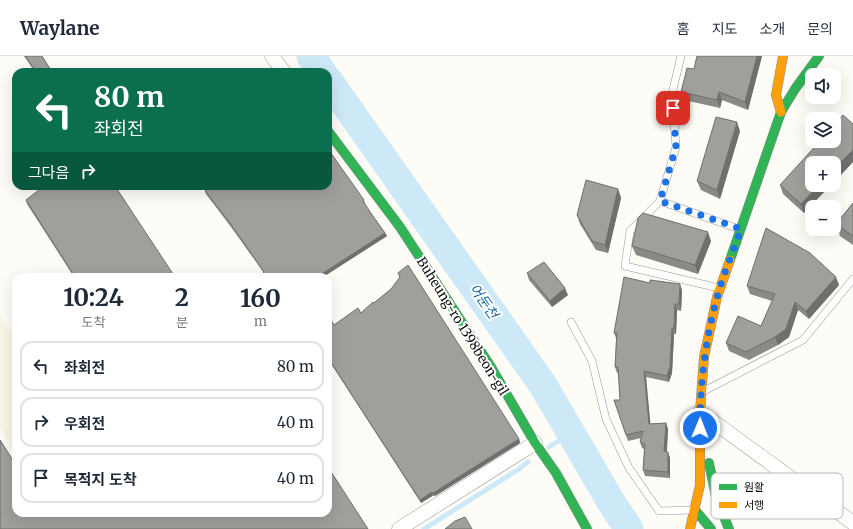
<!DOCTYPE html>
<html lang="ko">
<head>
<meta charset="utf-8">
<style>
	:root { --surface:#fff; --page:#f2f2f3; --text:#1f2937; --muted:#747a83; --line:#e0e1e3 }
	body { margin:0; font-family:Merriweather,"Noto Sans KR",serif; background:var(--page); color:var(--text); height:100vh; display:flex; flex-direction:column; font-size:15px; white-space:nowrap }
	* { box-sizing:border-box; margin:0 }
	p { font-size:13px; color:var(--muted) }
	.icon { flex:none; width:22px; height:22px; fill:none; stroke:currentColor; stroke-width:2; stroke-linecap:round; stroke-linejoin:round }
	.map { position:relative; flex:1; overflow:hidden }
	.drawer { position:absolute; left:12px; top:217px; width:320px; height:244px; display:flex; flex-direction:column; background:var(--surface); border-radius:12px; box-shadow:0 4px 16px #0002 }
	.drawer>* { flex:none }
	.banner { position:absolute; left:12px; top:12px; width:320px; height:122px; border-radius:12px; box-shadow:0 4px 16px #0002; background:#0b6e4f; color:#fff; overflow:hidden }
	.tools { position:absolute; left:805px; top:12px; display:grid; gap:8px }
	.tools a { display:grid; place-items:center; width:36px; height:36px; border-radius:8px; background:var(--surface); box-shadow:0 4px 16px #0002; font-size:20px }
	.pin { position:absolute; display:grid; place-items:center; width:34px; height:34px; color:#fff; margin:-17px; border-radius:8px; box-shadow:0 2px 6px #0006 }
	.me { position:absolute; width:44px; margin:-22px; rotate:1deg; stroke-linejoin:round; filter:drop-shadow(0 0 3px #0008) }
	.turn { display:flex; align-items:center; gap:14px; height:84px; padding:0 16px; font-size:18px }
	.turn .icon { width:52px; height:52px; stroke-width:2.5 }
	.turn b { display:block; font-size:28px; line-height:34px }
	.then { display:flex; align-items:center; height:38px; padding:0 16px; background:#0003; gap:8px; font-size:15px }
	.eta { display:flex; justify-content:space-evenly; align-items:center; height:68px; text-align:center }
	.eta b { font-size:24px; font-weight:700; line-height:28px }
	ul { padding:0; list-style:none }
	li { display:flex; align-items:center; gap:12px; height:50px; margin:0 8px 6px; padding:0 8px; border:2px solid var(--line); border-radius:12px }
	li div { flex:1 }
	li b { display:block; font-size:15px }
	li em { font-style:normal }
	header { display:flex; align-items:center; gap:24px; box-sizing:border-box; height:56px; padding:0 20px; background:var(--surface); border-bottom:1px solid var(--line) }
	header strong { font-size:19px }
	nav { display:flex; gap:22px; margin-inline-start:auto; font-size:14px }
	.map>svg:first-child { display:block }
</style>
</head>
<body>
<header>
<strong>Waylane</strong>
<nav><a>홈</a><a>지도</a><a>소개</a><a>문의</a></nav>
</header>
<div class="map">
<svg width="853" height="473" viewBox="0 0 853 473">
	<rect width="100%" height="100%" fill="#fdfcf7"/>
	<polygon fill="#f9f7e4" points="0,259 16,284 16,398 0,373"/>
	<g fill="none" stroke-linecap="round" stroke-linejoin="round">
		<g stroke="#cde8f7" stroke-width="5">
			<polyline points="549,391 571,377"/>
			<polyline points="424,473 519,413 528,406"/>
		</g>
		<g stroke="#cde8f7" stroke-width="29">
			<polyline points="311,0 322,16"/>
			<polyline points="328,24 543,329 611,446 629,473"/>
		</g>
		<g stroke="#979795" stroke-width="8">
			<g id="lane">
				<polyline points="681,0 672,38 676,91 660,145 630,175 625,210 719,232"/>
				<polyline points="660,145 739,173"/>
				<polyline points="571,266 592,305 606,363 629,412 659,455 693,454"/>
				<polyline points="704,335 803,284 853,223"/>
			</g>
		</g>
		<g stroke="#979795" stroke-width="15">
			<g id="street">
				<polyline points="272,0 284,16"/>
				<polyline points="700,356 853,467"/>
				<polyline points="399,473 535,387"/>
			</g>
		</g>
		<g stroke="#8e8d8b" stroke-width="10">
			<g id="fast">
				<polyline points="328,75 400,171 491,311 535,387 556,417 587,473"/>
				<polyline points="730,204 781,56 795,33 819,0"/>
				<polyline points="709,407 716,441 729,473"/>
				<polyline points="695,454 711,473"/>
			</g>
		</g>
		<g stroke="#8e8d8b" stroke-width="10">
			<g id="slow">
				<polyline points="781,56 776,39 783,0"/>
				<polyline points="690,473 700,429 700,356 704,301 717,241 730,204"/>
			</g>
		</g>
		<use href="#lane" stroke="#fffffe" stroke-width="7"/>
		<use href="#street" stroke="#fffffe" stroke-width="14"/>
		<use href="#fast" stroke="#30b455" stroke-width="9"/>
		<use href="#slow" stroke="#ff9f0a" stroke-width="9"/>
	</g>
	<g fill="#8a8986">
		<polygon points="24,0 42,0 52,16 35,16"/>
		<polygon points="697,0 762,0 748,54 722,44 720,52 684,44 681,36 694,13"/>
		<polygon points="853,68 853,106 834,126 834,107 804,157 783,138 780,129"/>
		<polygon points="740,75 720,143 701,134 697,125"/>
		<polygon points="203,130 328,130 364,144 365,148 387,180 323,221 265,221 264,217 231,171 206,138 205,135 206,134"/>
		<polygon points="618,133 621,142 608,197 596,194 580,168 577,159"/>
		<polygon points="26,144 175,221 74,221 27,148"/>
		<polygon points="853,147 853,189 840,180 836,168"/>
		<polygon points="711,185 698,218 636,199 632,190"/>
		<polygon points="398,217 519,383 520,387 435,440 434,439 421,447 328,303 328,259 334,269 361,257 391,233 400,222"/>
		<polygon points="527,217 568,239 552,251 529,224"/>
		<polygon points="839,229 809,263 798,254 789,281 778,289 749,304 729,295 726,287 761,270 772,245 750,238 747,230"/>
		<polygon points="682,234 681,255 677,254 676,278 674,278 672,317 669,326 646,321 650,368 666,367 668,373 667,396 670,402 670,422 645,420 643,414 644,393 642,392 640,386 641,382 628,385 614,344 620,344 619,317 617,317 615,311 616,282 614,277"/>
	</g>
	<g fill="#716f6d">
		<polygon points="757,0 762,0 748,54 745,46"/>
		<polygon points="719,36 722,44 720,52 717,44"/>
		<polygon points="737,66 740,75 720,143 717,134"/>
		<polygon points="853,94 853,106 834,126 834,113"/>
		<polygon points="819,129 831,129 804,157 801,148"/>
		<polygon points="618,133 621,142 608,197 605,189"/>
		<polygon points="708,176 711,185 698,218 695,209"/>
		<polygon points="385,177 387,180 323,221 317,221"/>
		<polygon points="836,221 839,229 809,263 806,255"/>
		<polygon points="680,228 682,234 681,255 679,248"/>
		<polygon points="565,232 568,239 552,251 550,245"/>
		<polygon points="795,246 798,254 789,281 778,289 775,281"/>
		<polygon points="675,248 677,254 676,278 674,272"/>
		<polygon points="672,272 674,278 672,317 669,326 667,320"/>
		<polygon points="644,315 646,321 651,374 649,368"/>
		<polygon points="666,367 668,373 666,402 664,395"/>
		<polygon points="519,383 520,387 435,440 433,437"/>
		<polygon points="668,396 670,402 670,422 668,416"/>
		<polygon points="432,436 434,439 421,447 420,444"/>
	</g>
	<g fill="#a19f9c" stroke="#716f6d">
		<polygon points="25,0 42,0 52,16 36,16"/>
		<polygon points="697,0 757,0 745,46 719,36 717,44 681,36 687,12 694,13"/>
		<polygon points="843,59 853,68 853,94 834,113 834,107 812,107 812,129 819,129 801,148 780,129 820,85 834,85 834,69"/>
		<polygon points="716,61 737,66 717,134 697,125"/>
		<polygon points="328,93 364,144 363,145 372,159 385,177 317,221 266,221 263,217 264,216 230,167 205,135 207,134 204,130 328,130"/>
		<polygon points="586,124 618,133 605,189 592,185 577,159"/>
		<polygon points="44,130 115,130 175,221 75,221 26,144"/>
		<polygon points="853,147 853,180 836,168"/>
		<polygon points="643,157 708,176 695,209 632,190 638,162"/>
		<polygon points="766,172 810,197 836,221 806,255 795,246 786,273 775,281 746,296 726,287 738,260 761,270 775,238 747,230"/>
		<polygon points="544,206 565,232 550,245 527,217"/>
		<polygon points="408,209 519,383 433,437 432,436 420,444 328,302 328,259 334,269 358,252 361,257 373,246 374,247 391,233 400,221 398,217"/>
		<polygon points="624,221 650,227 650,224 680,228 679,248 675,248 674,272 672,272 670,311 667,320 644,315 649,368 666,367 664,395 668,396 668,416 643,414 645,388 640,386 643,375 626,379 614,344 620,344 618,311 615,311 617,277 614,277"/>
		<polygon points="0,384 16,409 16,457 328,457 328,411 368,473 0,473"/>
		<polygon points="465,461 472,473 445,473 455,465"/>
	</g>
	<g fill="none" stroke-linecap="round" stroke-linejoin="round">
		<path stroke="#1a73e8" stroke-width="7" stroke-dasharray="0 12.6" d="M673,52L676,91L660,145L741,173C733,196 723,219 717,242C705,285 700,329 700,372"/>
	</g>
	<g text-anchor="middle" stroke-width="4" stroke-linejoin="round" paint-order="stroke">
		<g font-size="13" fill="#111" stroke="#fff">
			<text transform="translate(463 270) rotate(58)" y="5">Buheung-ro 1398beon-gil</text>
		</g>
		<g font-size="14" font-style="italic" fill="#1768a6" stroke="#fff">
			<text transform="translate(484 245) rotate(55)" y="5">어둔천</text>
		</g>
	</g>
	<rect x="711" y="417" width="132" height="46" rx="6" fill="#fff" stroke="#b8b8b8" stroke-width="1"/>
	<rect x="719" y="428" width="18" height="6" fill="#30b455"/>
	<rect x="719" y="446" width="18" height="6" fill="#ff9f0a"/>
	<g font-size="11" fill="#111">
		<text x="744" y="435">원활</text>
		<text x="744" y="453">서행</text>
	</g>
</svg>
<div class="tools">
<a><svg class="icon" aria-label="sound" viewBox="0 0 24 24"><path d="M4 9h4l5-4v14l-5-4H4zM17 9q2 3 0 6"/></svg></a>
<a><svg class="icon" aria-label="layers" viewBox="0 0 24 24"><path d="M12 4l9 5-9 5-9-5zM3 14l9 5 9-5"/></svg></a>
<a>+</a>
<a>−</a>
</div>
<div class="pin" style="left:673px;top:52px;background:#d93025"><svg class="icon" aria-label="arrive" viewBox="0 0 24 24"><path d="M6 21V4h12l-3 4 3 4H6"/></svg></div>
<svg class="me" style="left:700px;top:372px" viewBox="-20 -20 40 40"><circle r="17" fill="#1a73e8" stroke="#fff" stroke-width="3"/><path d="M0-11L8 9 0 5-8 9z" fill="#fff"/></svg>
<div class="banner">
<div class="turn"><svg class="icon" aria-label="left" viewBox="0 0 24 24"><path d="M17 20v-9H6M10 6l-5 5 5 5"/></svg><div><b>80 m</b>좌회전</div></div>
<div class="then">그다음<svg class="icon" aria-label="right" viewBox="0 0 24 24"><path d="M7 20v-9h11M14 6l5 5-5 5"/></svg></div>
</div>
<section class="drawer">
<div class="eta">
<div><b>10:24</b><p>도착</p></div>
<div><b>2</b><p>분</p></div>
<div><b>160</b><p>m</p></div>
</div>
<ul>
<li><svg class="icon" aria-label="left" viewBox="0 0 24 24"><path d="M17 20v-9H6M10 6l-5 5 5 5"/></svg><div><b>좌회전</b></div><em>80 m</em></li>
<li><svg class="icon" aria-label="right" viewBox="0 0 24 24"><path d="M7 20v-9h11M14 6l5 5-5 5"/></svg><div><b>우회전</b></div><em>40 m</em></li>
<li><svg class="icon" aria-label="arrive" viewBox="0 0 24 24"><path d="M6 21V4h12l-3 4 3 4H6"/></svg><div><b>목적지 도착</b></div><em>40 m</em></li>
</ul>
</section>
</div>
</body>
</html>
